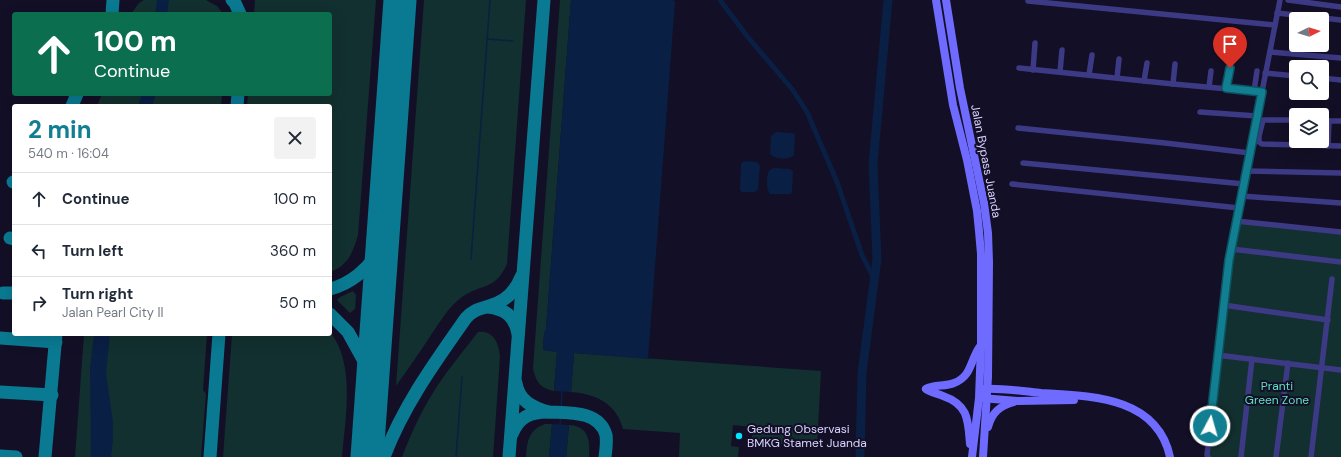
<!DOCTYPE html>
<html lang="en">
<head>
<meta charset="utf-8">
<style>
	:root { --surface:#fff; --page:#f2f2f3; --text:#1f2937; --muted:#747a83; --line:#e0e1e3; --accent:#117e91 }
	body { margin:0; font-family:"DM Sans",sans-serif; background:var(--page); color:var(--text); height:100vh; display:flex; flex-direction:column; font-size:15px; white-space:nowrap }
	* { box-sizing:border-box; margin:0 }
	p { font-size:13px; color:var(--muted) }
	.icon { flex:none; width:22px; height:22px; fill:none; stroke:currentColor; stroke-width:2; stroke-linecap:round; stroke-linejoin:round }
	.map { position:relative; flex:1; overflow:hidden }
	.panel { position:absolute; left:12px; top:104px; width:320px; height:232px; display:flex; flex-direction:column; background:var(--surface); border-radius:4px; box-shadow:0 4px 16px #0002 }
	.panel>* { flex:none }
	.guide { position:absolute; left:12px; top:12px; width:320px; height:84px; border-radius:4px; box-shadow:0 4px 16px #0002; background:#0b6e4f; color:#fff; overflow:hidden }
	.needle { width:26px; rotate:85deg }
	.buttons { position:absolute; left:1289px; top:12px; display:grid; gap:8px }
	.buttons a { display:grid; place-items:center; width:40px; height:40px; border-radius:4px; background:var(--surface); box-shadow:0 4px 16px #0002; font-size:20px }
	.pin { position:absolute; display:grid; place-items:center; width:34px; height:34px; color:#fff; margin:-41px -17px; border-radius:50% 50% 50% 0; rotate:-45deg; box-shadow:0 0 4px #0007 }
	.pin .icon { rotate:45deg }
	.me { position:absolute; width:44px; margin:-22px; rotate:6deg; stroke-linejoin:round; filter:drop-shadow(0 0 3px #0008) }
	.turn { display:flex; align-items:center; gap:14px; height:84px; padding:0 16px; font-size:18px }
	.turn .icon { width:52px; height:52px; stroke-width:2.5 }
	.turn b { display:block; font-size:28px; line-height:34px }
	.round { display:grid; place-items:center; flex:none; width:42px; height:42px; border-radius:4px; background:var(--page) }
	.head { display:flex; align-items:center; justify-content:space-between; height:68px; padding:0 16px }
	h1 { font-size:24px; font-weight:700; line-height:30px; color:var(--accent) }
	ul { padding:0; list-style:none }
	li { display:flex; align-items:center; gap:12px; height:52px; padding:0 16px; border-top:1px solid var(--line) }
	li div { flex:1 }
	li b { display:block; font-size:15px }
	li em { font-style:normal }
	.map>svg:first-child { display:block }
</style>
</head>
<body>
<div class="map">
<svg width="1341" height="457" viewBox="0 0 1341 457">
	<rect width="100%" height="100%" fill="#130f26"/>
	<g fill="#12302f">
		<polygon points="144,0 206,0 217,6 223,14 131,14 139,3"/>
		<path d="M255,0H376L358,235C353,252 348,266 330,272V106H247L248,94H330V14H254Z"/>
		<path d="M424,0H526L507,264C495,291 482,283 462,297C449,306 440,322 431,335C420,352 408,369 396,386Z"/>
		<path d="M560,0H571L546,329L544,334L543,350L557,352L554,391C540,388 536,382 533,368Z"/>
		<polygon points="102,94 222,94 221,106 97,106"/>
		<polygon points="1237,222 1341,232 1341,457 1208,457 1227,269"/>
		<polygon points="353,291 356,295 355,309 350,313 337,300 340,297"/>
		<path d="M330,332C356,364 345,419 342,457H223L232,334H330Z"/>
		<path d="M478,332C494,330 499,344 500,357L493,457H402C410,436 419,416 431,396C444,374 462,353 478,332Z"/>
		<polygon points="84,334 207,334 203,390 206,394 201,457 75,457"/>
		<path d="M574,353L821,371L817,447L752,442V427L733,425L731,446L739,447L738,457H679L680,433L623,429C616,403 596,394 571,392Z"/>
		<path d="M545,424H552L549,457H526C527,442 528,430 545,424Z"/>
		<path d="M569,425C589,426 590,441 589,457H566Z"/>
	</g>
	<g fill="#0a1f44">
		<polygon points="157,0 169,0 167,14 155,14"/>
		<polygon points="571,0 673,0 675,2 648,359 574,353 571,392 554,391 557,352 543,350 544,334 546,329"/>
		<polygon points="142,94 156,94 152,106 138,106"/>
		<path d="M776,132L792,133L795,134L794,155C790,160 775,160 770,154L771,136Z"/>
		<polygon points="746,161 757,162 760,166 758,189 755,192 742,192 740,190 741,164 743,162"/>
		<path d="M775,168L790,169L793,171L792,192L790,194H770C766,189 766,176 769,171C771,169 772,168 775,168Z"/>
		<polygon points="94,334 110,334 106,373 113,422 113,440 111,457 91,457 90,368"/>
		<polygon points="552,424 569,425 566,457 549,457"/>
	</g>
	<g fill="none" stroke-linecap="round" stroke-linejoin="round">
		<g stroke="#0a1f44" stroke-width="1.5">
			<polyline points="487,39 513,41"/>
			<polyline points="471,259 490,0"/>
			<polyline points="560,426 562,390"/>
			<polyline points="456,457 462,377"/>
		</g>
		<polyline stroke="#0a1f44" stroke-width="5" points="720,0 747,36 792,89 807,112 837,182 862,255 874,279"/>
		<polyline stroke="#0a1f44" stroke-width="9" points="860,457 862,373 877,259 873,164 888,0"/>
		<g stroke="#0a7a92" stroke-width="13">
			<polyline points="232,0 235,3 240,14"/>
			<polyline points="112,14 113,0"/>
			<polyline points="72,106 77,94"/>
			<polyline points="237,106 238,94"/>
			<polyline points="13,182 14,182"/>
			<polyline points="10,238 14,239"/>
			<path d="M330,289C350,284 369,269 379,250C381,245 382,239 383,234"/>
			<polyline points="3,293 14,293"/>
			<path d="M488,307C505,309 515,316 518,334"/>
			<polyline points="330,314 348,332 364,361 372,386"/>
			<polyline points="0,338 56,342"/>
			<polyline points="0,392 52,395"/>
			<path d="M548,412C568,413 599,410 606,435C607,442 606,450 605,457"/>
			<path d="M512,434C519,417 530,412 548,412C532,407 519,401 516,383"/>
			<polyline points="0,456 16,457"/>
			<polyline points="45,457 56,334"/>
			<polyline points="210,457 219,334"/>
			<path d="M384,457C403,406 435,362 466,318C473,310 479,309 489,306C504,302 515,293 521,277"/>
			<polyline points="509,457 544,0"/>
		</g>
		<polyline stroke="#0a7a92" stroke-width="33" points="367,457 400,0"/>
		<g stroke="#3d3a85" stroke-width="5.5">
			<polyline points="1288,0 1341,7"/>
			<polyline points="1028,1 1275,25"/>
			<polyline points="1277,13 1341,20"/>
			<polyline points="1270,52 1341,58"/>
			<polyline points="1019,68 1173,84 1262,92"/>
			<polyline points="1033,70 1035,43"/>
			<polyline points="1060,72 1062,50"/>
			<polyline points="1265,73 1296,76"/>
			<polyline points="1089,75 1092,55"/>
			<polyline points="1117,78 1119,59"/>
			<polyline points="1322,78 1341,80"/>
			<polyline points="1144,81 1147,63"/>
			<polyline points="1173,84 1175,64"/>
			<polyline points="1209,87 1211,71"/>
			<polyline points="1226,88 1230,68"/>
			<polyline points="1254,91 1257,71"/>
			<polyline points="1200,112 1257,116"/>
			<polyline points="1296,120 1263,120 1259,136 1259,142 1262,144 1341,146"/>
			<polyline points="1322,121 1341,121"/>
			<polyline points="1018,128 1165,143 1250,153"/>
			<polyline points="1328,146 1329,121"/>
			<polyline points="1023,163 1244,184"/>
			<polyline points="1246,171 1341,173"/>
			<polyline points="1012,184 1239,208"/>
			<polyline points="1241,196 1341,203"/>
			<polyline points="1236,221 1341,232"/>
			<polyline points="1231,249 1341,262"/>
			<polyline points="1223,305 1328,320"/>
			<polyline points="1217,355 1341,370"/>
			<polyline points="1208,457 1207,455 1229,260 1280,0"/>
			<polyline points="1241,457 1252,359"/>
			<polyline points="1276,457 1288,363"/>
			<polyline points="1311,457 1332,279"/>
		</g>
		<g stroke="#6f6bff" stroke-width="8">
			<polyline points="936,0 953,105 967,160 977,211 979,231 981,254 981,345 979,398 972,457"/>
			<polyline points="946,0 960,88 984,203 988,233 989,262 988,377 983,457"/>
			<path d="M926,389C931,393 937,393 943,396C969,405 968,421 970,444"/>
			<path d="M926,389C934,384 945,387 954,383C973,376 970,358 981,345"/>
			<path d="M983,389C1002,388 1022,391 1041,393C1090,396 1157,396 1170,457"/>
			<polyline points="981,398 1018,401 1074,400"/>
			<path d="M988,427C992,412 1000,406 1014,402"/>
		</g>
	</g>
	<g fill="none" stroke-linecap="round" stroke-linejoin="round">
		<g stroke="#0b525e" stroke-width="10">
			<polyline id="route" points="1210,426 1229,260 1262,92 1226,88 1230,68"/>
		</g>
		<use href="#route" stroke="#117e91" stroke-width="7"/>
	</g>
	<circle fill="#00e5ff" stroke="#130f26" stroke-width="1.5" cx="739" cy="436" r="4"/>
	<g text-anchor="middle" stroke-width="4" stroke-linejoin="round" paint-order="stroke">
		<g font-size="12" fill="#d9d4ff" stroke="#130f26">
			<text transform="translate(986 161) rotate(79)" y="4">Jalan Bypass Juanda</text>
		</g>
		<g font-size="12" fill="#5fe0c0" stroke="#130f26">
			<text x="1277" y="390">Pranti<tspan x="1277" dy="14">Green Zone</tspan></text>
		</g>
		<g font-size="12" fill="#d9d4ff" stroke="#130f26" text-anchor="start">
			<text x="747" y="433">Gedung Observasi<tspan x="747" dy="14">BMKG Stamet Juanda</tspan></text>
		</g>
	</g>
</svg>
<div class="buttons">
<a><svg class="needle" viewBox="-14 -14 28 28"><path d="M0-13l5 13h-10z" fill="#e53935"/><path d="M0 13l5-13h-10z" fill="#747a83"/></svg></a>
<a><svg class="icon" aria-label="search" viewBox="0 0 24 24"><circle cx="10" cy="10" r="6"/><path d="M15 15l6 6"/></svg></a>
<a><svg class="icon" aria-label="layers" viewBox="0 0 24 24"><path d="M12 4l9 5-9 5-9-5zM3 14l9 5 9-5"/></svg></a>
</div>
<div class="pin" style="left:1230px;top:68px;background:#d93025"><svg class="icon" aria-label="arrive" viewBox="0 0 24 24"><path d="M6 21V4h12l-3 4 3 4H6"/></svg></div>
<svg class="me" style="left:1210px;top:426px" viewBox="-20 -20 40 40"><circle r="17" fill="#117e91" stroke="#fff" stroke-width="3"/><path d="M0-11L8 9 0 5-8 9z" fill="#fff"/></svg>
<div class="guide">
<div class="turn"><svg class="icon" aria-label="ahead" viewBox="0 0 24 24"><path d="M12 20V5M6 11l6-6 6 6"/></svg><div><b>100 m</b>Continue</div></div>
</div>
<section class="panel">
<div class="head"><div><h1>2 min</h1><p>540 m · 16:04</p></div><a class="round"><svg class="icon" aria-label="close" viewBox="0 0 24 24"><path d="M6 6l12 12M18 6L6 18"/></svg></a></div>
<ul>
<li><svg class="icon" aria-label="ahead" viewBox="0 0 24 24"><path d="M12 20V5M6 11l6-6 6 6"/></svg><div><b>Continue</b></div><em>100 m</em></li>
<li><svg class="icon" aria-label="left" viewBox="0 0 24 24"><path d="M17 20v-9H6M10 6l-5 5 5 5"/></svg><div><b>Turn left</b></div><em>360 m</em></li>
<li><svg class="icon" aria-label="right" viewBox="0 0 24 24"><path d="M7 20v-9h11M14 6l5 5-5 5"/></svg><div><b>Turn right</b><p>Jalan Pearl City II</p></div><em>50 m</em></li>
</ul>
</section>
</div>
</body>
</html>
